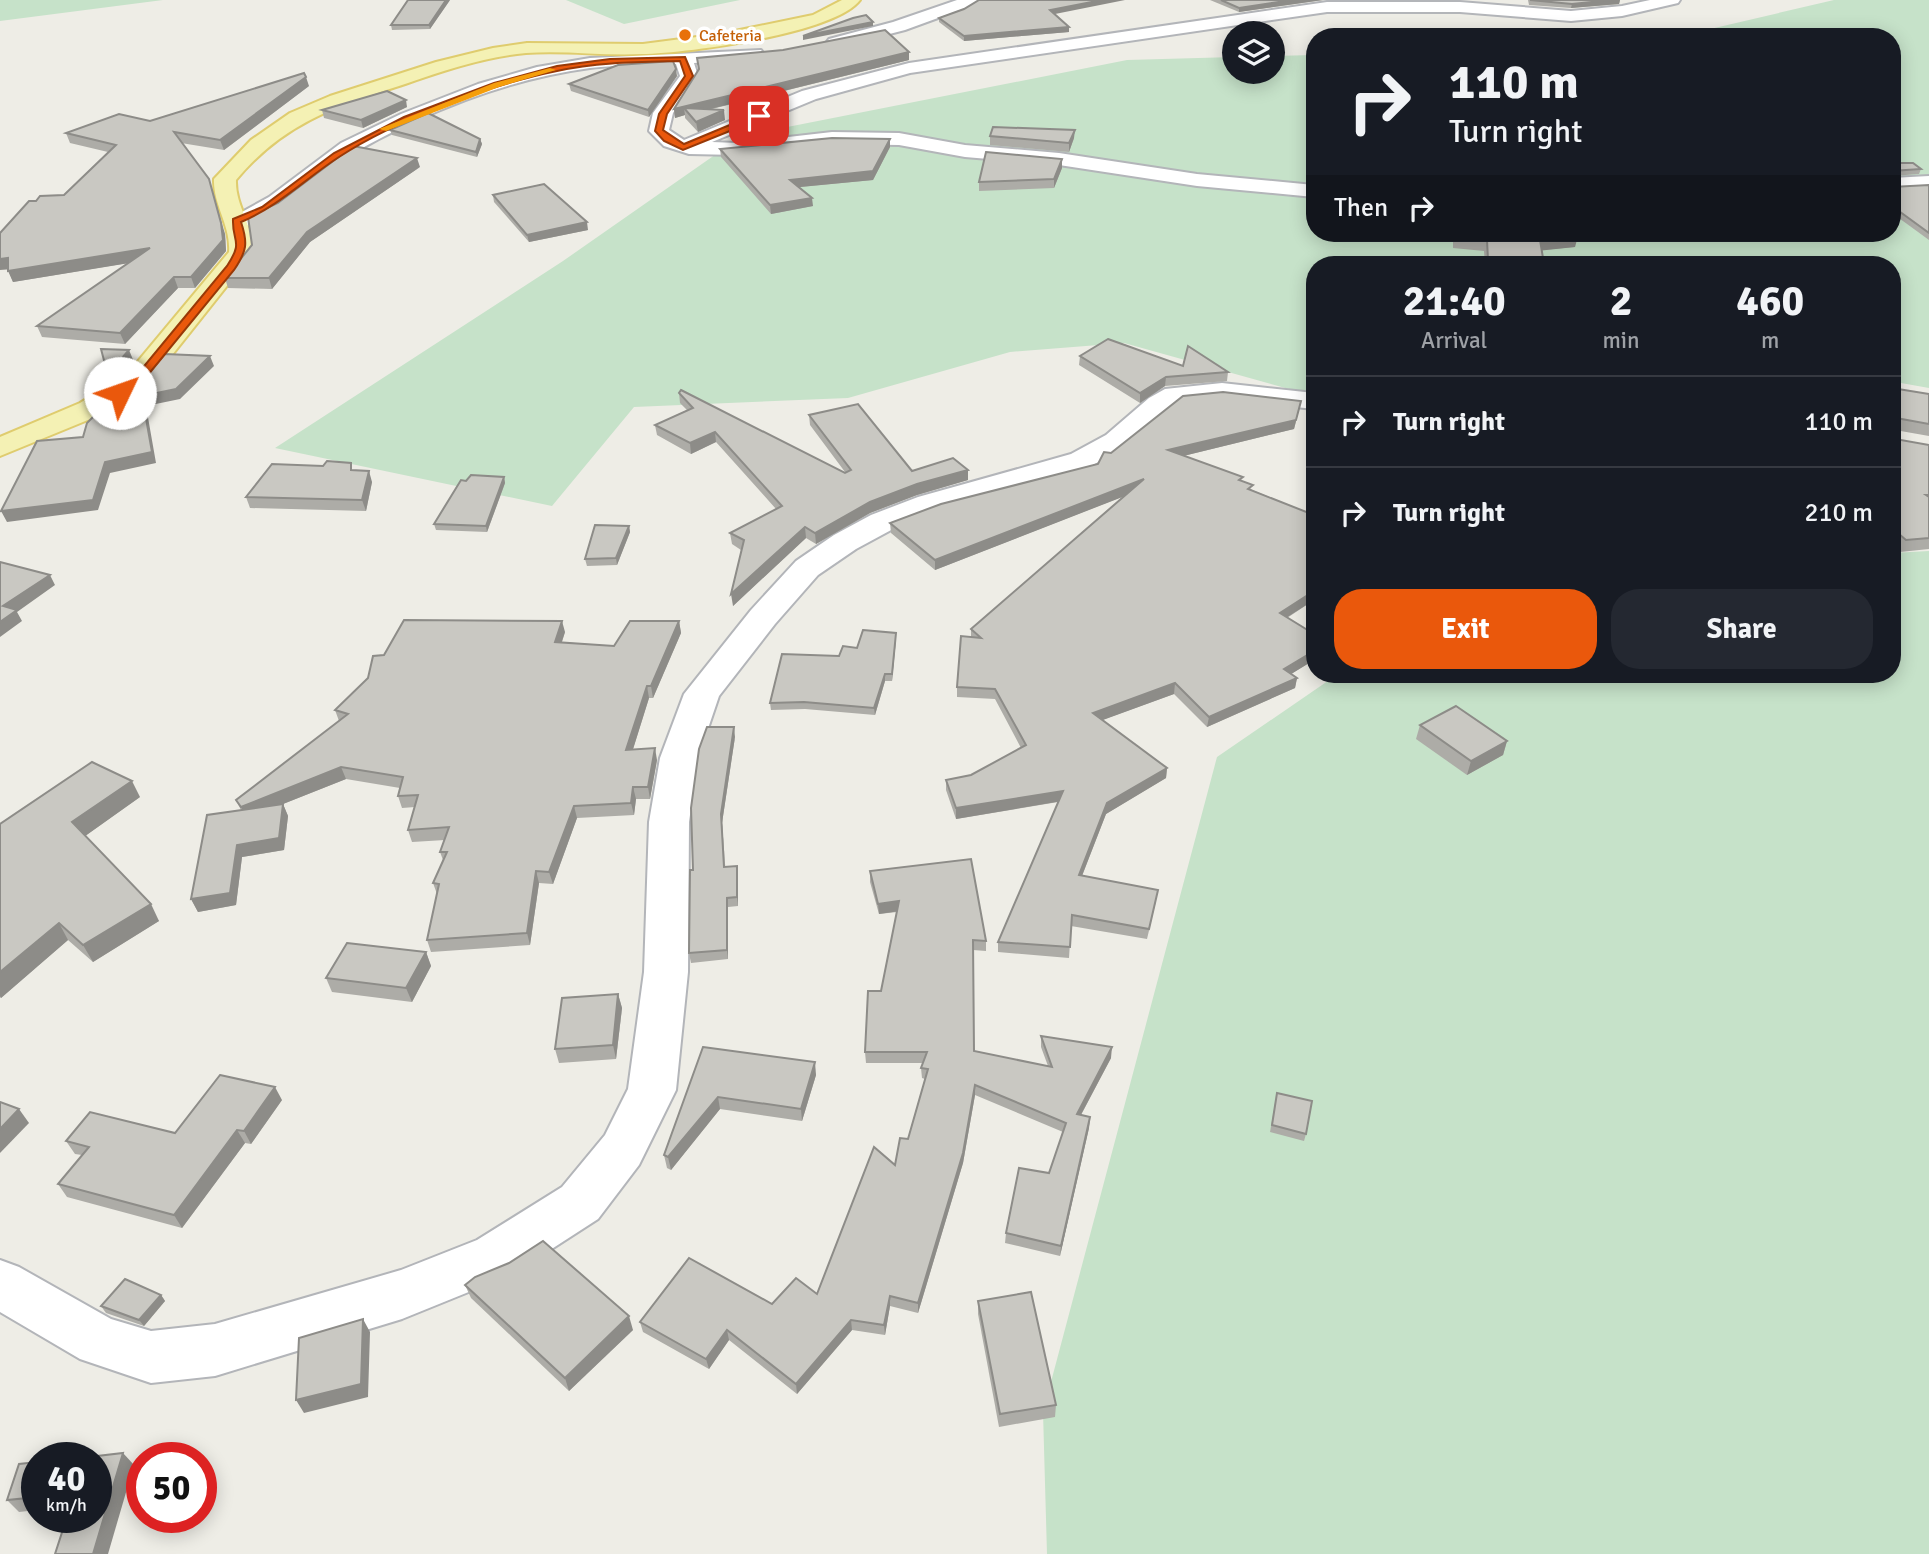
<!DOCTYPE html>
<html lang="en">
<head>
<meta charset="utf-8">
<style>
	:root { --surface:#171b24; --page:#242831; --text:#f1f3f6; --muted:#9ea1a6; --line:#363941; --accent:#ea580c }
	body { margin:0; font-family:Signika,sans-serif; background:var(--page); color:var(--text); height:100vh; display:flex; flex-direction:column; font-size:26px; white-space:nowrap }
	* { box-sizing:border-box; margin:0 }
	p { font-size:23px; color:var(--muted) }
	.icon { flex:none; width:38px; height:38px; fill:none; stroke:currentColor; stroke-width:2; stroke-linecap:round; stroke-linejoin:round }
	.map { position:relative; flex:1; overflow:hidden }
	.panel { position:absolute; left:1306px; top:256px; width:595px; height:427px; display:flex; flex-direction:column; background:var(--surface); border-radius:28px; box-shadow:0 4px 18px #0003 }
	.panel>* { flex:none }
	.banner { position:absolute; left:1306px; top:28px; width:595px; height:214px; border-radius:28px; box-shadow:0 4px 18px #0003; background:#171b24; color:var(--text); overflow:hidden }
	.controls { position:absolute; left:1222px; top:21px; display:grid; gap:14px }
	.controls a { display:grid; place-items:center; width:63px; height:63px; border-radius:50%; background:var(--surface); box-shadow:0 4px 18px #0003; font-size:35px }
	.speed { position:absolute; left:21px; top:1442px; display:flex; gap:14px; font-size:35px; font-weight:700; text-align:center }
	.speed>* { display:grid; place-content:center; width:91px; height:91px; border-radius:50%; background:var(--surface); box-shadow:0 4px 18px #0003; line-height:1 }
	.speed small { font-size:18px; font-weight:400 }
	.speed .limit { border:10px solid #d22; background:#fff; color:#111 }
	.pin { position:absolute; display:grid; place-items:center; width:60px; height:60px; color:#fff; margin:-30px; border-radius:14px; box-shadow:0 4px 10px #0006 }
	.me { position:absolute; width:77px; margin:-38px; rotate:48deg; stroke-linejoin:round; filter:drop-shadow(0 0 5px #0008) }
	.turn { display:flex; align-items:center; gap:24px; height:147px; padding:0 28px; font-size:32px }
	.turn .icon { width:91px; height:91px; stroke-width:2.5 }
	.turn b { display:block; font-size:49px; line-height:60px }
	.then { display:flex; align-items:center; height:66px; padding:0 28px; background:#0003; gap:14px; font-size:26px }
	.eta { display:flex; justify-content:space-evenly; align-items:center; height:119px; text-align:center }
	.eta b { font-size:42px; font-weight:700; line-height:49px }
	.cta { display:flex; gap:14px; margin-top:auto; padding:14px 28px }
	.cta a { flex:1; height:80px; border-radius:28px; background:var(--accent); color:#fff; font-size:28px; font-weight:700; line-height:80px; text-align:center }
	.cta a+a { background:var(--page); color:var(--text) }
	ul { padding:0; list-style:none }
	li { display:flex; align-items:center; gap:21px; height:91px; padding:0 28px; border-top:2px solid var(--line) }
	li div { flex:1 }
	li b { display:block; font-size:26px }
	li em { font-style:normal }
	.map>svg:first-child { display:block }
</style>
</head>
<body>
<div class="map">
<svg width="1929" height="1554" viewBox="0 0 1929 1554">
	<rect width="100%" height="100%" fill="#eeede6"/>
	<g fill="#c6e2c9">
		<polygon points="0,0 163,0 0,21"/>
		<polygon points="566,0 740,0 624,24"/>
		<polygon points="1834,0 1929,0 1929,388 1901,383 1892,387 1892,264 1314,264 1314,396 1124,343 1010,352 848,398 634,407 552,506 275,448 563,261 742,136 1127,60 1234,57 1234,72 1272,72 1272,56 1314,55 1314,233 1892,233 1892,37 1676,37"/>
		<polygon points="1929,551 1929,1554 1047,1554 1043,1412 1217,757 1338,674 1892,674 1892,553"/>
	</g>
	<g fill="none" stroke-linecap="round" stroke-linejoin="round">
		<g stroke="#b3b5b9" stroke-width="4">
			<g id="minor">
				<polygon points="957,0 981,0 979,3 905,30 835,48 826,43 829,39 893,22"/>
				<path d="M1650,0H1680L1678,3L1622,16L1571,21L1460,12H1327L910,73L816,99L712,142L737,143L832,132L899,133L965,145L1059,153L1197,174L1314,185V197L1197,186L1059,165L965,157L899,145L832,144L737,155L689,154L664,146L649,131L653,113L680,76L676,64C647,65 619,65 590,68C507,79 422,113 350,155C317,174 269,236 228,226L225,221L228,216L242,212L269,197L341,143L401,114L478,84L537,67L590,58L761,50L764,54L761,58L755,59L694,63L698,76L673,113L669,130L684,140L802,91L909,63L1327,2H1460L1571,11L1622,6Z"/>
				<polygon points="1929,176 1929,188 1892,190 1892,178"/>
				<polygon points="1222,383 1314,393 1314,409 1222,399 1181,403 1169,410 1126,447 1091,466 940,511 893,529 856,549 818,575 775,624 719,696 698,758 689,822 688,972 676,1090 639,1165 598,1219 513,1274 402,1319 215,1376 151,1383 80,1359 0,1312 0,1260 19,1267 111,1319 151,1331 215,1324 401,1270 477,1240 562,1187 605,1135 628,1089 644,972 649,822 660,758 684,694 751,610 796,561 834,535 871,515 918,497 1071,454 1106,435 1149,398 1165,389"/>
			</g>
		</g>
		<g stroke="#dfcc6e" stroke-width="4">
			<path id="major" d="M842,0H860C834,34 687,53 642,54C603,56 565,50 526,53C485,57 446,70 408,83C338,106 285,121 236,180C235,206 254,226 253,253L149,384L100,415L0,456V437L80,403L129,372L229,252C231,226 213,205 214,179L251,140L290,113L330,96L436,62L493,48L527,43L643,44L720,34L813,15Z"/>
		</g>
		<use href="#minor" fill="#fff" fill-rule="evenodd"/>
		<use href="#major" fill="#f4f1b4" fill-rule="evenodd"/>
	</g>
	<g fill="#adaca7">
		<polygon points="450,0 430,29 392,30 391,25"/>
		<polygon points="1210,0 1323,0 1239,12"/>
		<polygon points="1528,0 1622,0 1620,0 1619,4 1571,8 1529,5"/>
		<polygon points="964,9 1054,14 1069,27 1069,32 964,41 939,22 939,18"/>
		<polygon points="909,52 909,60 708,110 725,120 698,132 685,118 685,115 675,118 674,109 699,71 697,58"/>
		<polygon points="677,76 649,117 571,91 569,84"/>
		<polygon points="309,86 224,150 181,143 225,234 226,251 195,288 178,288 125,344 42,337 37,326 128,263 13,282 8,269 36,201 64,195 108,152 70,143 66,133 150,121"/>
		<polygon points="407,107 363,128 324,118 322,110"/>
		<polygon points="390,130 480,139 482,144 477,157 392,135"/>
		<polygon points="990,136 1074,138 1069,152 990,145"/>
		<polygon points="890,139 890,147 873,180 799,187 813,206 771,214 721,157 720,149"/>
		<polygon points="1892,157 1900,163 1921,169 1919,174 1892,176 1892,187 1929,185 1929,240 1892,213"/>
		<polygon points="1062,159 1062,168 1054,188 979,191 979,182"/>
		<polygon points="420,167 310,242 272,289 228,288 225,278"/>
		<polygon points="493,195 588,230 529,242 494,202"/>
		<polygon points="1415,233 1576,233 1575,247 1542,250 1544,264 1485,264 1484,251 1453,248 1453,240"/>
		<polygon points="1080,356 1228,372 1227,381 1165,386 1140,403 1079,365"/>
		<polygon points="1892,388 1929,394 1929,436 1895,430 1895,439 1929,445 1929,549 1900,552 1892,545"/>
		<polygon points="679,393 845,473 845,472 810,425 809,415 912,471 968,480 917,495 870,513 816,544 806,538 733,606 741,550 732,544 730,533 776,509 716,442 691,454 657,435 655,425 687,410 680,403"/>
		<polygon points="1299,410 1294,429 1183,456 1243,482 1252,490 1314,515 1314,600 1287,618 1314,634 1314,660 1291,674 1297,678 1295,688 1207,727 1174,694 1102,720 1167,768 1166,778 1106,814 1082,876 1156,901 1147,939 1071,926 1069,958 998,952 998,942 1058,802 956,819 946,790 946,780 971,775 1021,748 995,699 957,697 957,687 971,637 971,629 1124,496 935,570 891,533 890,523 1098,464 1111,453"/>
		<polygon points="354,470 372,482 366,511 250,508 246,497"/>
		<polygon points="504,477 505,483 487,532 436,530 434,524"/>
		<polygon points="629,526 630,532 617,565 587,566 585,559"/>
		<polygon points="679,621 681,633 653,698 649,698 633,749 657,760 650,799 636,799 634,815 577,818 553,884 539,883 530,945 431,952 427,940 437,894 433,883 443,860 440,852 445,840 412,842 408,830 415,807 402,808 398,796 400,788 346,779 283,804 288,816 284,850 242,857 236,905 198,912 191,899 241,810 236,800 339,721 335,710 565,632 562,642 614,646"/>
		<polygon points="896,633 892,681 885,681 875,715 805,709 771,710 770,703 839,656"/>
		<polygon points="1420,725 1507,741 1503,755 1467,775 1416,739"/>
		<polygon points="735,737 722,823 725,867 737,866 738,876 738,906 728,907 728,959 691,963 689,953 693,870"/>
		<polygon points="140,797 85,836 159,921 93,962 68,940 1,998 0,997 0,824"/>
		<polygon points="870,871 986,941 986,951 973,950 974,1051 1048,1066 1041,1047 1041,1036 1111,1058 1081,1115 1090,1117 1089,1128 1060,1256 1005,1243 1006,1233 1049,1173 1063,1132 975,1095 963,1163 918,1313 890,1306 885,1335 852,1330 797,1394 729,1340 709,1369 643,1332 640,1322 772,1304 817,1294 895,1165 908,1139 925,1079 922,1078 921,1068 923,1063 866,1063 865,1052 881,991 897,912 879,914 870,882"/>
		<polygon points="426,952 431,966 412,1002 332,992 326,978"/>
		<polygon points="618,994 622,1008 616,1059 559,1063 555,1049"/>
		<polygon points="703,1047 816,1075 802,1121 720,1109 671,1170 667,1168 664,1155"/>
		<polygon points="1277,1093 1306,1134 1304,1141 1270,1132"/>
		<polygon points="282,1100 251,1144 245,1143 182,1228 67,1197 58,1184 82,1155 75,1154 66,1141 175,1133"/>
		<polygon points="509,1263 633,1330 569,1391 471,1298 465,1285"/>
		<polygon points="161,1295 165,1301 144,1326 106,1313 101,1306"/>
		<polygon points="978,1301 1056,1405 1055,1417 999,1427 978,1314"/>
		<polygon points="37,1462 37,1510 19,1512 7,1500"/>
	</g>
	<g fill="#8d8c88">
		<polygon points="446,0 450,0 430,29 429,25"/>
		<polygon points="1102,0 1125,0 1050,15 1050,10"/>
		<polygon points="1292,0 1323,0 1239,12 1239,8"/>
		<polygon points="1610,0 1622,0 1620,0 1619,4 1571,8 1572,4"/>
		<polygon points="873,22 873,26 803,40 803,36"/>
		<polygon points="1069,27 1069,32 964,41 964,36"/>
		<polygon points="909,52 909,60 690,114 684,108 685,115 675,118 674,109"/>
		<polygon points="676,69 677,76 649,117 648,110"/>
		<polygon points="306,77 309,86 224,150 220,140"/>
		<polygon points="406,100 407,107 363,128 361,120"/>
		<polygon points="724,110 725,120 698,132 696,122"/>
		<polygon points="1075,130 1074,138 1069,152 1069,143"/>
		<polygon points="480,139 482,144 477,157 476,152"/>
		<polygon points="890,139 890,147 873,180 790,188 790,180"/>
		<polygon points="417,158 420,167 310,242 272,289 269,278 307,232"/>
		<polygon points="1062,159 1062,168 1054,188 1054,179"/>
		<polygon points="212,189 225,234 226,251 195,288 191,277"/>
		<polygon points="812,198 813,206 771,214 770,205"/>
		<polygon points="587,222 588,230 529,242 527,235"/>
		<polygon points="1570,233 1576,233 1575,236 1578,236 1575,247 1537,251 1540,240"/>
		<polygon points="150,248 154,259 13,282 8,271"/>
		<polygon points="8,258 13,269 0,270 0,259"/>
		<polygon points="174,277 178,288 125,344 120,333"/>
		<polygon points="129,350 134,362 127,370 111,380 106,368"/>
		<polygon points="210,356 214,366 180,399 146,406 156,463 110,473 98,510 7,522 1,511 105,462 142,396"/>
		<polygon points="1166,377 1165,386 1140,403 1140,393"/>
		<polygon points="1301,401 1294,429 1167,460 1168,450"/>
		<polygon points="715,432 716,442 691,454 690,443"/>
		<polygon points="968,470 968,480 917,495 870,513 816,544 815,533 870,502 917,484"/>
		<polygon points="369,471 372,482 366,511 362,500"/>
		<polygon points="504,477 505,483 487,532 486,526"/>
		<polygon points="1144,479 1143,489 935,570 935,560"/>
		<polygon points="629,526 630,532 617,565 616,558"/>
		<polygon points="805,527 806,538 733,606 731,594"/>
		<polygon points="50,575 55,585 17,612 22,621 0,637 0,622 3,606"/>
		<polygon points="1314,591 1314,600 1278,623 1280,613"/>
		<polygon points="562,621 565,632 558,653 555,642"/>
		<polygon points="679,621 681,633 653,698 651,686"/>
		<polygon points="896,633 896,640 892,681 892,674"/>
		<polygon points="1314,651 1314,660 1283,679 1284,669"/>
		<polygon points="885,674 885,681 875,715 874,708"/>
		<polygon points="1297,678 1295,688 1207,727 1209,717"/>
		<polygon points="1175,683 1174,694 1092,724 1093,713"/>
		<polygon points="647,686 649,698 629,762 626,750"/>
		<polygon points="734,727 735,737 722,823 726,877 721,814"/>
		<polygon points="1507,741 1503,755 1467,775 1471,761"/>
		<polygon points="655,748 657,760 650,799 648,787"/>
		<polygon points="341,767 346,779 283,804 288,816 284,850 242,857 236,905 198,912 191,899 237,845 246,819 241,807"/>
		<polygon points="1167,768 1166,778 1106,814 1078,886 1079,875 1107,803"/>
		<polygon points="132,781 140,797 81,839 72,822"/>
		<polygon points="633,787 636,799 634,815 631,803"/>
		<polygon points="1063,791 1062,801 956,819 956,808"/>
		<polygon points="574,806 577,818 553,884 549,872"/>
		<polygon points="737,866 738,876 738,906 737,897"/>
		<polygon points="536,871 539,883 530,945 527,933"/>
		<polygon points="727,898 728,907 728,959 727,950"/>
		<polygon points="899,901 900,911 879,914 878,904"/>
		<polygon points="151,904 159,921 93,962 83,945"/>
		<polygon points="59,923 68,940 1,998 0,996 0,972"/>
		<polygon points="426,952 431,966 412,1002 406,988"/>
		<polygon points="618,994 622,1008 616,1059 613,1045"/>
		<polygon points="1112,1047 1111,1058 1076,1124 1077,1114"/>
		<polygon points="815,1062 816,1075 802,1121 801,1109"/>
		<polygon points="975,1085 975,1095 963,1163 918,1313 918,1303"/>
		<polygon points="275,1087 282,1100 251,1144 244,1131"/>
		<polygon points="718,1097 720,1109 671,1170 668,1157"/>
		<polygon points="19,1109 29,1123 0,1153 0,1129"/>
		<polygon points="1090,1117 1089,1128 1060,1256 1061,1246"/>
		<polygon points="237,1130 245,1143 182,1228 174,1215"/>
		<polygon points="161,1295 165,1301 144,1326 139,1320"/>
		<polygon points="890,1296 890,1306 885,1335 884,1325"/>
		<polygon points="629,1316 633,1330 569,1391 565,1378"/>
		<polygon points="363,1319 370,1332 368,1397 304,1413 296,1400"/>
		<polygon points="851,1320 852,1330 797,1394 796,1384"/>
		<polygon points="727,1330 729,1340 709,1369 706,1359"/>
		<polygon points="123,1453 134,1465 108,1554 93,1554"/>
	</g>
	<g fill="#c9c8c2" stroke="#8d8c88" stroke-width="2">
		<polygon points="408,0 446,0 429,25 391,25"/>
		<polygon points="979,0 1102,0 1050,10 1069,27 964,36 939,18 964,9"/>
		<polygon points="1221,0 1292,0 1239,8"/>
		<polygon points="1530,0 1611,0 1572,4"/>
		<polygon points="866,15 873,22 803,36 853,18"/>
		<polygon points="885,30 909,52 674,109 699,69 697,58 783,50"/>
		<polygon points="673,61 676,69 648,110 569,84 618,65"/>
		<polygon points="304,73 306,77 220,140 174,132 209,179 221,223 223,240 191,277 174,277 120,333 37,326 150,248 8,271 8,258 0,259 0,233 29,201 36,201 40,196 64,195 116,145 66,133 119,114 150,121"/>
		<polygon points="387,91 406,100 361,120 322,110"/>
		<polygon points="684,108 724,110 696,122"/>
		<polygon points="428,113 480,139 476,152 390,130"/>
		<polygon points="993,127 1075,130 1069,143 990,136"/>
		<polygon points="832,138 890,139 873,171 790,180 812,198 770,205 720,149"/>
		<polygon points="353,146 417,158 307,232 269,278 225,278 252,245 248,217 278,203"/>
		<polygon points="986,152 1062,159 1054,179 979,182"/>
		<polygon points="1892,157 1900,163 1913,163 1921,169 1892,171 1892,187 1929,185 1929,233 1892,206"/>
		<polygon points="544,184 587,222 527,235 493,195"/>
		<polygon points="1455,233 1573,233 1578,236 1540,240 1544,264 1540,264 1488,260 1487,240 1455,237"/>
		<polygon points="1108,339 1183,366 1188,346 1228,372 1166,377 1140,393 1080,356"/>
		<polygon points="101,349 129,350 122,358 106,368"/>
		<polygon points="165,354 210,356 176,389 142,396 152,452 105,462 93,500 1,511 37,441 83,437 87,423 113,397 147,375"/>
		<polygon points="1892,388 1929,394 1929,424 1896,418 1895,439 1929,445 1929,495 1926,495 1929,497 1929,538 1906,540 1892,528"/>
		<polygon points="681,390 845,473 851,470 809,415 858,404 912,471 953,458 968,470 917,484 870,502 815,533 805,527 731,594 744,540 730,533 782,506 715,432 690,443 655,425 693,408 679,393"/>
		<polygon points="1223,392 1301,401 1296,420 1168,450 1243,477 1239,480 1253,485 1248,489 1314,515 1314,591 1280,613 1314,634 1314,651 1284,669 1297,678 1209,717 1175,683 1093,713 1167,768 1107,803 1079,875 1158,890 1149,929 1072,915 1070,947 998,942 1063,791 956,808 946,780 971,775 1026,745 995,689 957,687 961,636 981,638 971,629 1144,479 935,560 890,523 941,504 1098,464 1104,452 1111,453 1183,396"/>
		<polygon points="327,461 351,463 351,470 369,471 362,500 246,497 272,464 323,466"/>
		<polygon points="471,475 504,477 486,526 434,524 461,480 466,481"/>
		<polygon points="595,525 629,526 616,558 585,559"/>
		<polygon points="0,562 50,575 3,606 17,610 0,622"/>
		<polygon points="404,620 562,621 555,642 614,646 630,621 679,621 651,686 647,686 626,750 655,748 648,787 633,787 631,803 574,806 549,872 536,871 527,933 427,940 439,884 433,883 447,852 440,852 449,827 408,830 418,795 398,796 403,777 341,767 241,807 236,800 348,714 335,710 368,678 373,656 384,655"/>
		<polygon points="863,630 896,633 892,674 885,674 874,708 804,702 770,703 782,654 839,656 843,646 857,648"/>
		<polygon points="1456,706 1507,741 1471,761 1420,725"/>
		<polygon points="707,727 734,727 721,814 724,867 737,866 737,897 727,898 727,950 689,953 690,870 693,870 691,808 699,749"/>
		<polygon points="92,762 132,781 72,822 151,904 83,945 59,923 0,972 0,824"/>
		<polygon points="283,804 279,838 237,845 230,893 191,899 207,815"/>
		<polygon points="971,859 986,941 973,940 974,1051 1052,1067 1041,1036 1112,1047 1077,1114 1090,1117 1061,1246 1006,1233 1019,1168 1049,1173 1066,1123 975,1085 963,1153 918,1303 890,1296 884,1325 851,1320 796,1384 727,1330 706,1359 640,1322 689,1258 772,1304 796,1278 817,1294 874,1147 895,1165 900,1138 908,1139 928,1069 921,1068 927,1052 865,1052 868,991 881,991 899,901 878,904 870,871"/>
		<polygon points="347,943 426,952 406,988 326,978"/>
		<polygon points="618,994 613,1045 555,1049 562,998"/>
		<polygon points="703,1047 815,1062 801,1109 718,1097 668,1157 664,1155"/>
		<polygon points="220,1075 275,1087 244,1131 237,1130 174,1215 58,1184 89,1147 66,1141 90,1112 175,1133"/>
		<polygon points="1277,1093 1312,1101 1306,1134 1272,1125"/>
		<polygon points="0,1102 19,1109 0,1129"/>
		<polygon points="543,1241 629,1316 565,1378 465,1285 475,1277 509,1263"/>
		<polygon points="125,1279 161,1295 139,1320 101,1306"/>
		<polygon points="1031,1292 1056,1405 1000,1414 978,1301"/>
		<polygon points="363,1319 361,1384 296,1400 299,1338"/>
		<polygon points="123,1453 93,1554 55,1554 67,1517 96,1517 96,1458 80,1458"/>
		<polygon points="37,1462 37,1497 7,1500 19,1464"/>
	</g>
	<path fill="#ea580c" stroke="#983908" stroke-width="2" d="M685,57L693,76L667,114L663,130L684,144L756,114H762V118L683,150L664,141L655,131L659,114L685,76L680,61C639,62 597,62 557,71C492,84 394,121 339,157C305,179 279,206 241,222C248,243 247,251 234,270L143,381L124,396L115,393L136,376L227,266C244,240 232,243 233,219L262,207L334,153L404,117L494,83L557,66L610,59Z"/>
	<polygon fill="#f59e0b" points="550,68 556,70 499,87 386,131 379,129 494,83"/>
	<circle fill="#e8710a" stroke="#fff" stroke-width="2.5" cx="685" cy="35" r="7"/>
	<g text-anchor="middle" stroke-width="7" stroke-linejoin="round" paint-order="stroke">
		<g font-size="16" fill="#c56008" stroke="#fff" text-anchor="start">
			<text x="699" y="41">Cafeteria</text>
		</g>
	</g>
</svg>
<div class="controls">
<a><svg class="icon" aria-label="layers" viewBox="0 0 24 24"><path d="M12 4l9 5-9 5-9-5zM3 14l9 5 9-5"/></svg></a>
</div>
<div class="speed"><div>40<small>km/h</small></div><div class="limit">50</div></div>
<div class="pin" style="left:759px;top:116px;background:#d93025"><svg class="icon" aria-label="arrive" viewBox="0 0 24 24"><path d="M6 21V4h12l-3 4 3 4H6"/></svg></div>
<svg class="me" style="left:120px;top:393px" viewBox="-20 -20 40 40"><circle r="19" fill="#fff"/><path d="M0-13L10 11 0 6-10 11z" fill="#ea580c"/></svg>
<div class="banner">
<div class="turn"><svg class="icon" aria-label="right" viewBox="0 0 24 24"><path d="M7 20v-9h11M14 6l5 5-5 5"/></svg><div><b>110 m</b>Turn right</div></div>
<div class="then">Then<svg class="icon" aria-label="right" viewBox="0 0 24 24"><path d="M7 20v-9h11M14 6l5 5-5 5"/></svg></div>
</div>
<section class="panel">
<div class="eta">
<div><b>21:40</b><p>Arrival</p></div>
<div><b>2</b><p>min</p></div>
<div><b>460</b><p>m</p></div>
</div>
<ul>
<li><svg class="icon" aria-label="right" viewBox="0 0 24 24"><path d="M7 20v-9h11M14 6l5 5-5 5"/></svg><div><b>Turn right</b></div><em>110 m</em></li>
<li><svg class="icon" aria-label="right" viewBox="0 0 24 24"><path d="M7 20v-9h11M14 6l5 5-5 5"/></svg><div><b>Turn right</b></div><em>210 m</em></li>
</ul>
<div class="cta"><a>Exit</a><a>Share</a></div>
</section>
</div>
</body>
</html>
